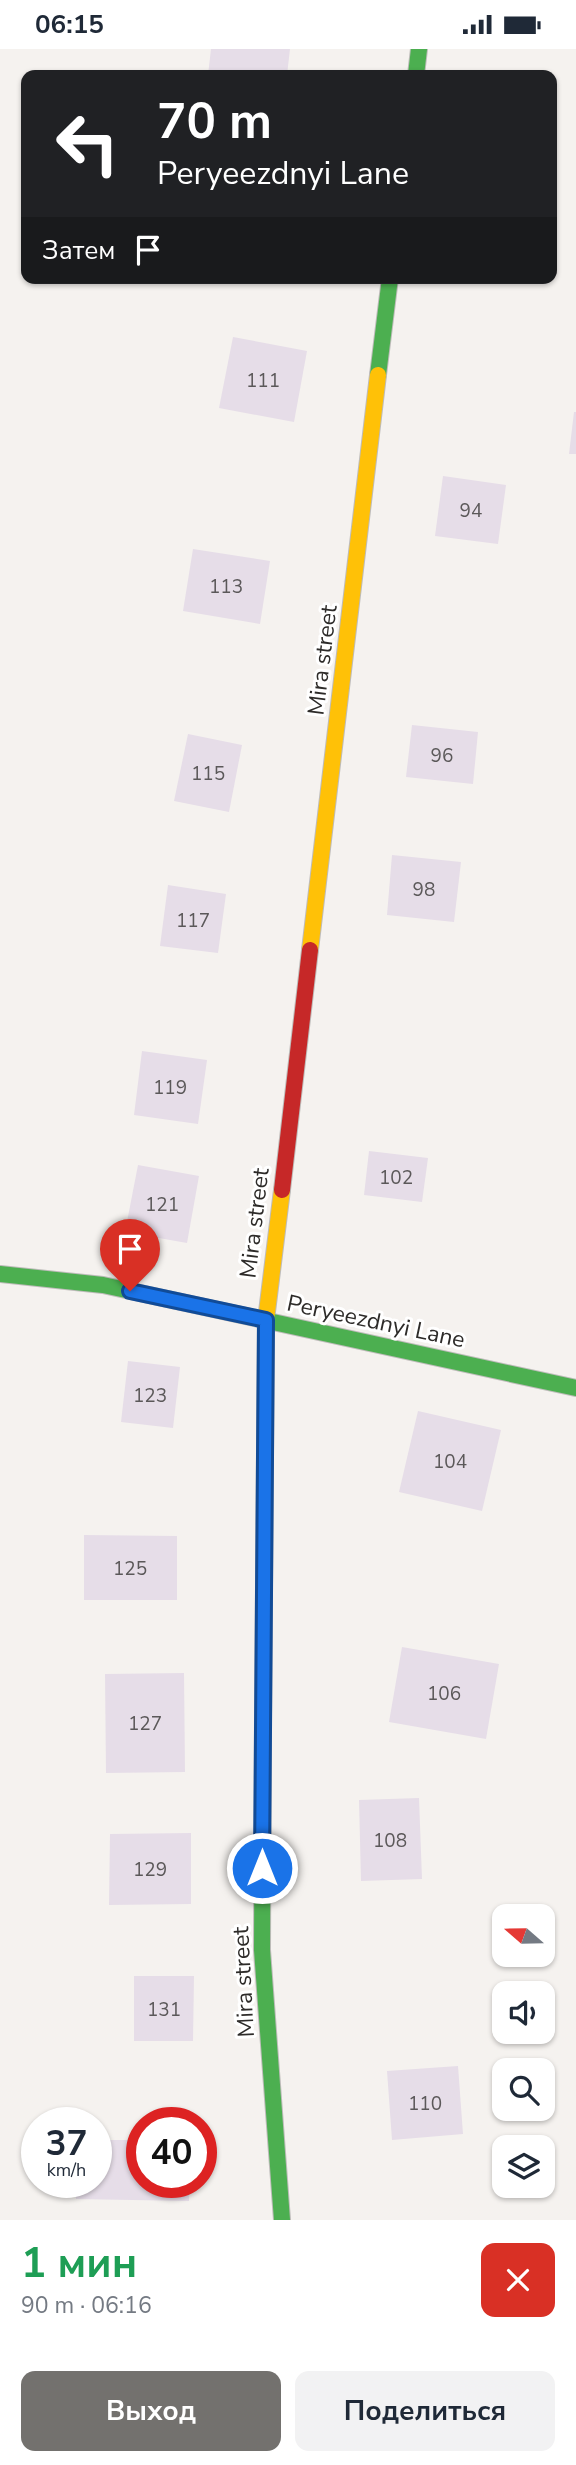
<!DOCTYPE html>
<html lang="ru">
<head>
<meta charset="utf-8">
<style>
	:root { --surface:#fff; --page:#f2f2f3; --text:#1f2937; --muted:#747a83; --accent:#73716e }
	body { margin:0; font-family:"Nunito Sans",sans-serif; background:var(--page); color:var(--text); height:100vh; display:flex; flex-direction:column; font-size:26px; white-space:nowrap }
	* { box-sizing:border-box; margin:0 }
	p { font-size:23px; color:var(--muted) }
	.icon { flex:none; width:38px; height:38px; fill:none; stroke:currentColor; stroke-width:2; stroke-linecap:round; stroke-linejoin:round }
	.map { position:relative; height:2171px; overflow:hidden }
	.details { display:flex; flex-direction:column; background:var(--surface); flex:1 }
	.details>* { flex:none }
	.hud { position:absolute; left:21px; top:21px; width:536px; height:214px; border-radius:14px; box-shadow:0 2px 5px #0004; background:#202124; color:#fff; overflow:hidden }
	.needle { width:46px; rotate:290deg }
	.tools { position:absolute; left:492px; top:1855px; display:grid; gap:14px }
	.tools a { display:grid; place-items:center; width:63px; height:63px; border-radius:14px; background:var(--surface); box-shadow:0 2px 5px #0004; font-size:35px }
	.speed { position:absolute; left:21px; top:2058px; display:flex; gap:14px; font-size:35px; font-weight:700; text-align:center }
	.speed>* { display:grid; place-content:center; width:91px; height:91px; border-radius:50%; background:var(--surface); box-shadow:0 2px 5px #0004; line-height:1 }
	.speed small { font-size:18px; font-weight:400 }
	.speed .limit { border:10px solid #d22; background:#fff; color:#111 }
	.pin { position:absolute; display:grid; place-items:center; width:60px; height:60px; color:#fff; margin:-72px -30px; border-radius:50% 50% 50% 0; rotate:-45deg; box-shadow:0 0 7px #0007 }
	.pin .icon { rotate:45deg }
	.me { position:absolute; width:77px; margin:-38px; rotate:0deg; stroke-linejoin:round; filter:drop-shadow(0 0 5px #0008) }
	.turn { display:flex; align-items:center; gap:24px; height:147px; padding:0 21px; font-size:32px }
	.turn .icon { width:91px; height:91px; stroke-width:2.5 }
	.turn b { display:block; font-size:49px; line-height:60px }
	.then { display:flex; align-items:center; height:66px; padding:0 21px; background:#0003; gap:14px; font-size:26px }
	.round { display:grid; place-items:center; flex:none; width:74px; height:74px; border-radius:14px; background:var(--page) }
	.head { display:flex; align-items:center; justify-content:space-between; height:119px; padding:0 21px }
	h1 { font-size:42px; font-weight:700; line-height:52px; color:#1e9e55 }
	.primary-button { display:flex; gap:14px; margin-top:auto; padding:14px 21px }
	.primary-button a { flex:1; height:80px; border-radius:14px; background:var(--accent); color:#fff; font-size:28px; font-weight:700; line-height:80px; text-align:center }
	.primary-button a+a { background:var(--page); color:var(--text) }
	.status { display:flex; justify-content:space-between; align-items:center; height:49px; padding:0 35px; background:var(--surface); direction:ltr }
	.status svg { height:19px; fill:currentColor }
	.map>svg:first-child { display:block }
</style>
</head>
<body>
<div class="status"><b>06:15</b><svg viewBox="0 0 49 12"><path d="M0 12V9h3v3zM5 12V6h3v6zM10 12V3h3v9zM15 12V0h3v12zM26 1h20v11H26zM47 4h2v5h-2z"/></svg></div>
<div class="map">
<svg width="576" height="2171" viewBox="0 0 576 2171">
	<rect width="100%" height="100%" fill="#f5f2ef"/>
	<g fill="#e6dde8">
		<polygon points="211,0 290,0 287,26 208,26"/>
		<polygon points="233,288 307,302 294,373 219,359"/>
		<polygon points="574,363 576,363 576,405 569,405"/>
		<polygon points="443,427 506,436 498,495 435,487"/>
		<polygon points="193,500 270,512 260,575 183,562"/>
		<polygon points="412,676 478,683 473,735 406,728"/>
		<polygon points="188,685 242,696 229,763 174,752"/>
		<polygon points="392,806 461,813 454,873 387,866"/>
		<polygon points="168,836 226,845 218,904 160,897"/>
		<polygon points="142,1002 207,1011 198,1075 134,1066"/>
		<polygon points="369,1102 428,1109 422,1153 364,1146"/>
		<polygon points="138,1116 199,1127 187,1194 125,1183"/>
		<polygon points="128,1312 180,1318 173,1379 121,1373"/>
		<polygon points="418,1362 501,1381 482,1462 399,1443"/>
		<polygon points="84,1486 177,1487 177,1551 84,1551"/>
		<polygon points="402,1598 499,1615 486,1690 389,1673"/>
		<polygon points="184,1624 185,1723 106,1724 105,1625"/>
		<polygon points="419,1749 422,1830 361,1832 359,1751"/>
		<polygon points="191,1784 191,1855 109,1856 110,1785"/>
		<polygon points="134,1927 194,1927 193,1992 134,1992"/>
		<polygon points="458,2017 463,2085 392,2091 387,2022"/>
		<polygon points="96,2091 142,2091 142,2133 189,2133 189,2152 76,2150 76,2133 96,2133"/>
	</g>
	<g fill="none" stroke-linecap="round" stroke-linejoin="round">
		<g stroke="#bebcba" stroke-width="18">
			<g id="fast">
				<polyline points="416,26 419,0"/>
				<polyline points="378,326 390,229"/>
				<polyline points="0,1225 103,1236 576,1339"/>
				<polyline points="263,1669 262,1901 282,2171"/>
			</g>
		</g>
		<g stroke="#bebcba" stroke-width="18">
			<g id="slow">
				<polyline points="310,901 378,326"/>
				<polyline points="263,1669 266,1271 282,1141"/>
			</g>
		</g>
		<g stroke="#bebcba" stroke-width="18">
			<polyline id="jam" points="282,1141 310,901"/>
		</g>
		<use href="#fast" stroke="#4caf50" stroke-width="16"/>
		<use href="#slow" stroke="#ffc107" stroke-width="16"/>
		<use href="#jam" stroke="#c62828" stroke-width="16"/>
	</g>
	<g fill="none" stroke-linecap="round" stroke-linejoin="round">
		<g stroke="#114b97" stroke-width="18">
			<polyline id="route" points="130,1242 266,1271 262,1819"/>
		</g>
		<use href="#route" stroke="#1a73e8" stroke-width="12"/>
	</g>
	<g text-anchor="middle" stroke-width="6" stroke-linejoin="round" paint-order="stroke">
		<g font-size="19" fill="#5b5859">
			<text x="263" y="338">111</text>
			<text x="471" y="468">94</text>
			<text x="226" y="544">113</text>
			<text x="442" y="713">96</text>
			<text x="208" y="731">115</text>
			<text x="424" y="847">98</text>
			<text x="193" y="878">117</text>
			<text x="170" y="1045">119</text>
			<text x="396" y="1135">102</text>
			<text x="162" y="1162">121</text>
			<text x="150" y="1353">123</text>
			<text x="450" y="1419">104</text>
			<text x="130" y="1526">125</text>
			<text x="444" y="1651">106</text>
			<text x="145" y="1681">127</text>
			<text x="390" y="1798">108</text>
			<text x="150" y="1827">129</text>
			<text x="164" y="1967">131</text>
			<text x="425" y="2061">110</text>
		</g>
		<g font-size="23" fill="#2d2b29" stroke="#fff">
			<text transform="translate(322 611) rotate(-83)" y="8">Mira street</text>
			<text transform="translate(254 1174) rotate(-83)" y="8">Mira street</text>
			<text transform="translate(376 1272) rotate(12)" y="8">Peryeezdnyi Lane</text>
			<text transform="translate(243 1933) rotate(-93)" y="8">Mira street</text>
		</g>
	</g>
</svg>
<div class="tools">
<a><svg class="needle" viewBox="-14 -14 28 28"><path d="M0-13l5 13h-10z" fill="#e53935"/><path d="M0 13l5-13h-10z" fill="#747a83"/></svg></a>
<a><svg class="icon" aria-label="sound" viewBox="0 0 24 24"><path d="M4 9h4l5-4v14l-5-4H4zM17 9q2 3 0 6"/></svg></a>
<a><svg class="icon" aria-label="search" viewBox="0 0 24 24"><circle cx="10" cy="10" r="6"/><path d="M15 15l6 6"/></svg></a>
<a><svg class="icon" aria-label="layers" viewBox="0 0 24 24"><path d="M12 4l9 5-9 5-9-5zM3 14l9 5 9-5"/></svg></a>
</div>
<div class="speed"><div>37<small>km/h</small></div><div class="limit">40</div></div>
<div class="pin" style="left:130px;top:1242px;background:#d93025"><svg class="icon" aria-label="arrive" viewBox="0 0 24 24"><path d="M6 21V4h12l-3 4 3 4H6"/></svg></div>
<svg class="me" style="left:262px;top:1819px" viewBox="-20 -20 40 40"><circle r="17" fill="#1a73e8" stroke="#fff" stroke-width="3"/><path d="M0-11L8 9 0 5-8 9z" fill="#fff"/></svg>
<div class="hud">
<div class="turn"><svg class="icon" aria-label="left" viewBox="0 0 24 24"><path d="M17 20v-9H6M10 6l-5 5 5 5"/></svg><div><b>70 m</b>Peryeezdnyi Lane</div></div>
<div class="then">Затем<svg class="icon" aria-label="arrive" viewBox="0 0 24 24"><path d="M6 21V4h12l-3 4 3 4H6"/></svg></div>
</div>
</div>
<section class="details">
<div class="head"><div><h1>1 мин</h1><p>90 m · 06:16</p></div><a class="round" style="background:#d93025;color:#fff"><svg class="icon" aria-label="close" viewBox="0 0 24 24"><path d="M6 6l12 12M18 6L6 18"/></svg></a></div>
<div class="primary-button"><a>Выход</a><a>Поделиться</a></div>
</section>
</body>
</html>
